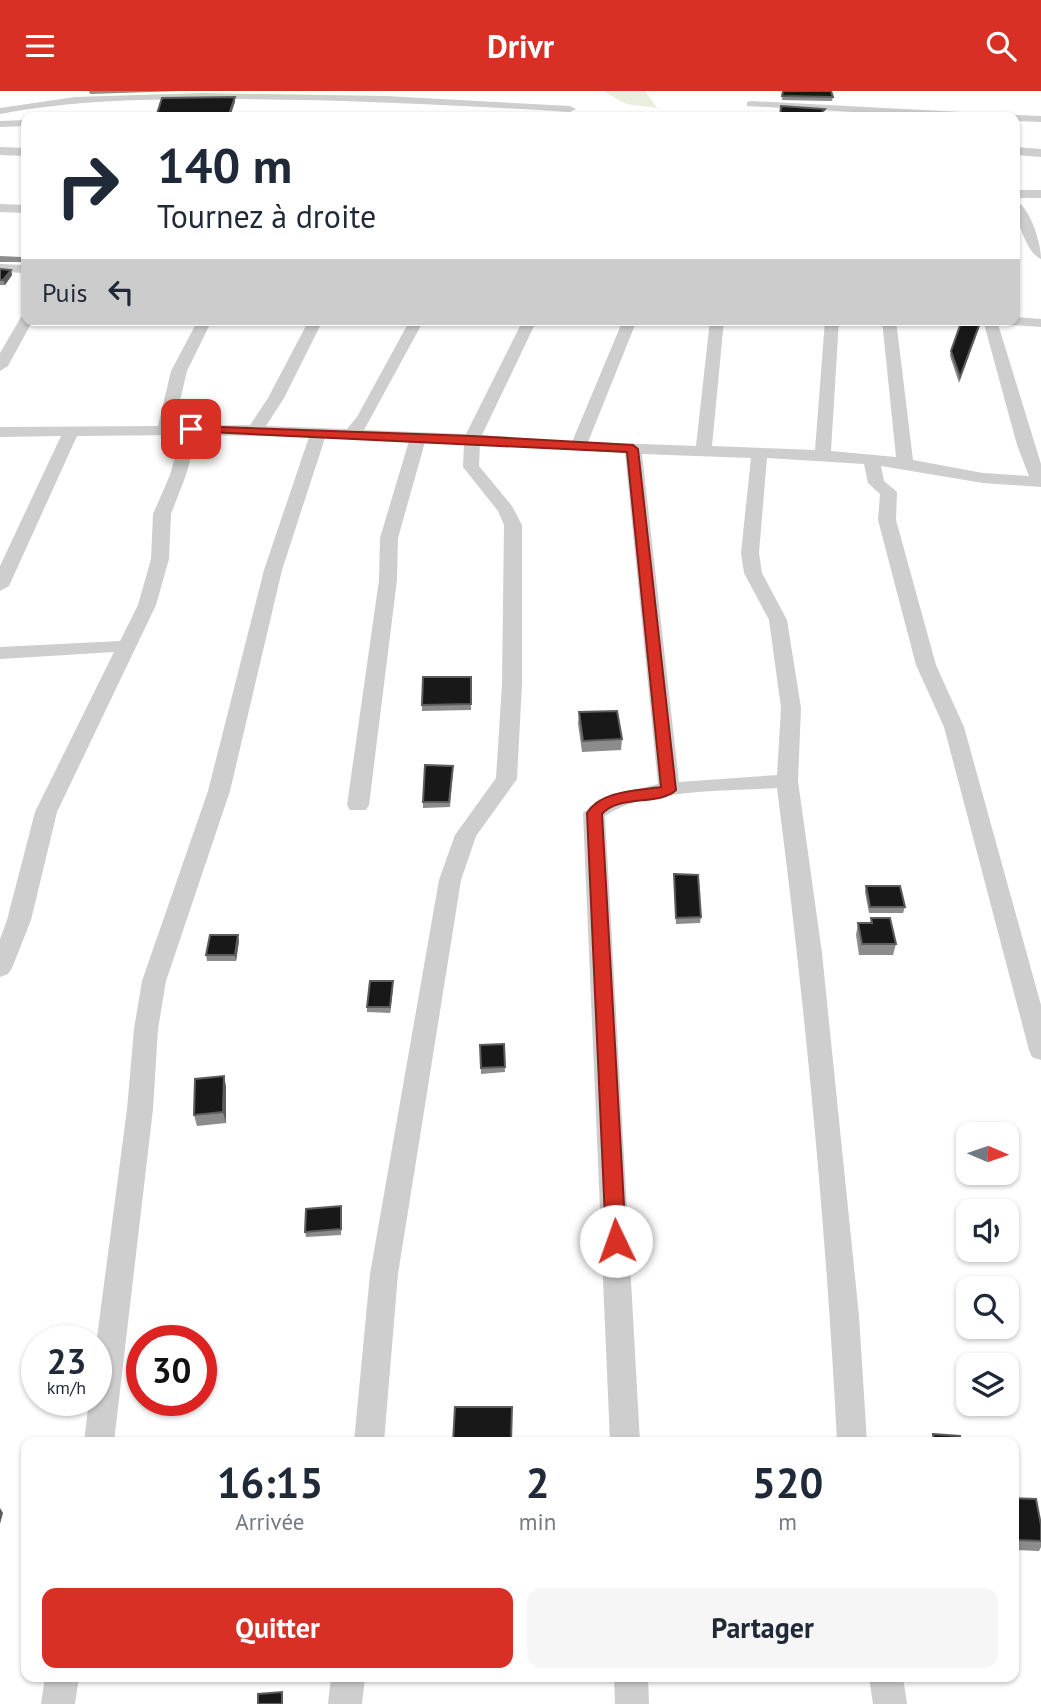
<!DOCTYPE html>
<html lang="fr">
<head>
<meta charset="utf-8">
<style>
	:root { --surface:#fff; --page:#f6f6f7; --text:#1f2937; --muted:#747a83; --accent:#d93025 }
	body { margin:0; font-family:"PT Sans",sans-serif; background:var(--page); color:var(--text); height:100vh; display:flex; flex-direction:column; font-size:26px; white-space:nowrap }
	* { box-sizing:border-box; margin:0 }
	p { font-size:23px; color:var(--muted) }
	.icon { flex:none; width:38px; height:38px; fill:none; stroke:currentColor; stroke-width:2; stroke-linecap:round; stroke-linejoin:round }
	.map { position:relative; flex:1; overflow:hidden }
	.details { position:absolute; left:21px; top:1346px; width:998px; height:245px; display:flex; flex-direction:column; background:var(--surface); border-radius:14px; box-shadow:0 2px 5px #0004 }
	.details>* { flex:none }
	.top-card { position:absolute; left:21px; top:21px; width:999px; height:214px; border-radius:14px; box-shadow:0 2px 5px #0004; background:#fff; color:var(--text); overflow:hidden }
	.needle { width:46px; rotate:92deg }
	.controls { position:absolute; left:956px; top:1031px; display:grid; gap:14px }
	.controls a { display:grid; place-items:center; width:63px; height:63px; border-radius:14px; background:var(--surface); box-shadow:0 2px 5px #0004; font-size:35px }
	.speed { position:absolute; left:21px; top:1234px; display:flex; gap:14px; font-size:35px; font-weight:700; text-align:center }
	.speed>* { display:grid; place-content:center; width:91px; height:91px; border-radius:50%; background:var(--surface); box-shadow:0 2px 5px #0004; line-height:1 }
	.speed small { font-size:18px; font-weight:400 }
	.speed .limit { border:10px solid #d22; background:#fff; color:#111 }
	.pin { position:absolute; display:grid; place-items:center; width:60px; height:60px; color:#fff; margin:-30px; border-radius:14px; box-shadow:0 4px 10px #0006 }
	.me { position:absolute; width:77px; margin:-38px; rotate:357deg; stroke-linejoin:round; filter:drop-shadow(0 0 5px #0008) }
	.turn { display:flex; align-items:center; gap:24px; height:147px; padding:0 21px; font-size:32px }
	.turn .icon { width:91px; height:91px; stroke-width:2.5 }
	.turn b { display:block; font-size:49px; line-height:60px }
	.then { display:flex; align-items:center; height:66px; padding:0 21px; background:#0003; gap:14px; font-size:26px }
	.eta { display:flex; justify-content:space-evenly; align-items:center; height:119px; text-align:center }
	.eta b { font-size:42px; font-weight:600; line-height:49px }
	.button { display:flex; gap:14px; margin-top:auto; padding:14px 21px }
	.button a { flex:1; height:80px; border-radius:14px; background:var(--accent); color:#fff; font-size:28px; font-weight:600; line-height:80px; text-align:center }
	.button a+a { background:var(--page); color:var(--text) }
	header { display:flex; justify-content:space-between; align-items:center; height:91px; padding:0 21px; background:var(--accent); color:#fff; font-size:32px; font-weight:600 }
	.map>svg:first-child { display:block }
</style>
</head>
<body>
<header><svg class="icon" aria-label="menu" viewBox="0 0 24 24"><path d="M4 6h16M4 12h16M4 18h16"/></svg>Drivr<svg class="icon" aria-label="search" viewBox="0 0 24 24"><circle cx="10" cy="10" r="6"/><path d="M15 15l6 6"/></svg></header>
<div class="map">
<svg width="1041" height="1613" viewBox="0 0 1041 1613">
	<rect width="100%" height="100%" fill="#fff"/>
	<polygon fill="#e9eedf" points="603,0 645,0 657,17 626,13"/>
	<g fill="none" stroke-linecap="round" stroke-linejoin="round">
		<g fill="#cecece" fill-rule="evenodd">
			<path d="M202,2L386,5L570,15L576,18L570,21C455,14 339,8 223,8C148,8 74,9 0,23V17L75,6Z"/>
			<polygon points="751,10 1000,23 1006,26 940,26 747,15 747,11"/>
			<polygon points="1015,24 1041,25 1041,31 1015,30 1015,26 1010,26"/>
			<polygon points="26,29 26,35 0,36 0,30"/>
			<polygon points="0,56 26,57 26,65 0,64"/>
			<polygon points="1015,56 1041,58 1041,66 1015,64"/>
			<rect x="1015" y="99" width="26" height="8"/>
			<path d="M1015,109C1030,116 1041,152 1041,168C1026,162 1015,125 1015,109Z"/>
			<polygon points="0,113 26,114 26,122 0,121"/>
			<polygon points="0,173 26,174 26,182 0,181"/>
			<polygon points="26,225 26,229 33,229 8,275 0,280 0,262 21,226"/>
			<path d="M1015,226L1041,228V236L998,233L1041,373V396L983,392L881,375L884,390L897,401L896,429L936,574L964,636L1041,914V969L1032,966L1029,959L944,636L916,574L878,429L880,403L868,392L864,373L767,367L759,462L762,482L787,529L801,617L798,690L822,862L859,1225L867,1351H837C826,1133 805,914 777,697C731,700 642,698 605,725L640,1351H610L583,722L599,708L658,693L625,362L480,353L479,375L512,415L522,434V593L517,688L476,745L461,789L398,1183L384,1351H354L370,1183L439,789L455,744L496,687L502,593L504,434L498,420L463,376L464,352L425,351L398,447L397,489L369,714L366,719H350L347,714L379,489L380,447L409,350L325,347L282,479L230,700L166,890L158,938L153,1018L114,1351H84L89,1309H96V1254L127,1018L134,938L142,890L208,700L264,479L309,346L197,344L186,384L171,423L169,468L156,514L57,721L31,829L12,877L8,883L0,886V848L7,829L35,721L114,561L0,568V556L120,550L138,514L151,468L153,423L170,384L181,344L77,345L9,495L0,500V475L61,345L0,346V336L158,335L171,280L198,229H212L187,280L174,335L250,334L268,307L309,229H323L284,307L266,335L347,338L357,326L410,229H424L364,339L466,343L523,229H537L482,344L572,351L623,229H637L588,351L696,355L710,229H724L712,355L815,359L825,229H839L831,360L896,366L882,229H896L913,369L983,382L1029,385L1017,354L983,229H1015ZM642,363L751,367L741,462L744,482L769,529L781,617L777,684L679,691Z"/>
			<polygon points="45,1586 79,1586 75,1613 41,1613"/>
			<polygon points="331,1586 365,1586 362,1613 328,1613"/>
			<polygon points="614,1586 648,1586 649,1613 615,1613"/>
			<polygon points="869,1586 903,1586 907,1613 873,1613"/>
		</g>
	</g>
	<g fill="#8c8c8c">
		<polygon points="89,0 180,0 90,3"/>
		<polygon points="783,0 833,6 832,10 782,9"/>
		<polygon points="0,165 21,166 23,171 0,171"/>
		<polygon points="0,178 11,179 12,184 5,194 0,194"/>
		<polygon points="982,229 959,292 950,265 951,260"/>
		<polygon points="471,586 471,619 422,620 422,614"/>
		<polygon points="579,621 622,648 621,659 582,661 578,633"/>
		<polygon points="453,680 450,716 423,717 423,711"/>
		<polygon points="674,783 701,826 700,832 676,833"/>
		<polygon points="866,795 905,816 903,822 869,822 865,801"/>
		<polygon points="871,827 896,853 893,864 859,864 856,844 858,832 870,832"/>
		<polygon points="239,850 236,870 207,870 206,864"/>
		<polygon points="393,890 393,896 390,922 367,921 367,916"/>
		<polygon points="504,953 505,981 481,983 480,954"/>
		<polygon points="224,985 226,996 226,1032 197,1035 194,1024"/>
		<polygon points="342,1121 341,1144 306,1146 305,1141"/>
		<polygon points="1013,1407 1041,1434 1041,1456 1039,1460 1013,1459"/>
	</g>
	<g fill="#5d5d5d">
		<polygon points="235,6 235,11 230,26 228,26"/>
		<polygon points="11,179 12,184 5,194 3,189"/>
		<polygon points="238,844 239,850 236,870 235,864"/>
		<polygon points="393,890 393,896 390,922 390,916"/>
		<polygon points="224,985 226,996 226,1032 223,1021"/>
		<polygon points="0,1417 3,1422 0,1433"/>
	</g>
	<g fill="#181818" stroke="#5d5d5d" stroke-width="2">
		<polygon points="783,0 831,0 833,6 782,5"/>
		<polygon points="235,6 228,26 156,26 162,7"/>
		<polygon points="781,15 825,18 818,26 780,26"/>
		<polygon points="0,178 11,179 3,189 0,189"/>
		<polygon points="962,229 981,229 960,286 951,260"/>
		<polygon points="423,586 471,586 471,613 422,614"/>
		<polygon points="617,620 622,648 583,650 579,621"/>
		<polygon points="425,674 453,675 449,711 423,711"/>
		<polygon points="674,783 698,784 701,826 676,827"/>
		<polygon points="866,795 900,795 905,816 870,816"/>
		<polygon points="871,827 890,827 896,853 862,853 858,832 872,832"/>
		<polygon points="210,844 238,844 235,864 206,864"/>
		<polygon points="370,890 393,890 390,916 367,916"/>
		<polygon points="504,953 505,976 481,977 480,954"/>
		<polygon points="224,985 223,1021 194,1024 195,988"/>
		<polygon points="341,1115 341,1138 305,1141 306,1118"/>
		<polygon points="455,1316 512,1316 511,1351 453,1351"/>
		<polygon points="933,1343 960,1345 961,1351 934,1351"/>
		<polygon points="1013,1407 1036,1408 1041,1434 1041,1450 1013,1449"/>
		<polygon points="282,1601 282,1613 258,1613 258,1603"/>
	</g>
	<path fill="#d93025" stroke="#8d1f18" stroke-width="2" d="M191,335L472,345L633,354L638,358L676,699C660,715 619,703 602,723L626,1150L623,1156L616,1159L609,1156L606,1150L587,722C602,699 636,700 661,696L627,361L188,340L186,338Z"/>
</svg>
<div class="controls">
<a><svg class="needle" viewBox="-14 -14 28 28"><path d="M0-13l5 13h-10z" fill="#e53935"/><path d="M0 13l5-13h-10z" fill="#747a83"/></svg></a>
<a><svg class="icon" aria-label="sound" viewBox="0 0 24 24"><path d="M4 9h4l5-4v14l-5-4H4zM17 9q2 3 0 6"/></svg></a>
<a><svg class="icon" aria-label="search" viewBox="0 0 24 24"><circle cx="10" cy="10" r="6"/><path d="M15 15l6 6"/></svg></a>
<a><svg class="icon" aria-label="layers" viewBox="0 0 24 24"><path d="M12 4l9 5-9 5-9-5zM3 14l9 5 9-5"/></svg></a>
</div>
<div class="speed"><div>23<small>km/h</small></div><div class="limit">30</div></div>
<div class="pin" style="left:191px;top:338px;background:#d93025"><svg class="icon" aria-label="arrive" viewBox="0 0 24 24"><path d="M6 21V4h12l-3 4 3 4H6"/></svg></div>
<svg class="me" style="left:616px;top:1150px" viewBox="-20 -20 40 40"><circle r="19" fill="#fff"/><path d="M0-13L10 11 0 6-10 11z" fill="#d93025"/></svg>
<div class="top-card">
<div class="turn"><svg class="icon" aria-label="right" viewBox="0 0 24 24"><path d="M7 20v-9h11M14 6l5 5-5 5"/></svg><div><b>140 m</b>Tournez à droite</div></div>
<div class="then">Puis<svg class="icon" aria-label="left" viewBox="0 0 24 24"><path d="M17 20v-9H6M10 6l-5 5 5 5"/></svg></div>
</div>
<section class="details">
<div class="eta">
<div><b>16:15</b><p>Arrivée</p></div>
<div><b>2</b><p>min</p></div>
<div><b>520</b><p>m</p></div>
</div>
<div class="button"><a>Quitter</a><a>Partager</a></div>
</section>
</div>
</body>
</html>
